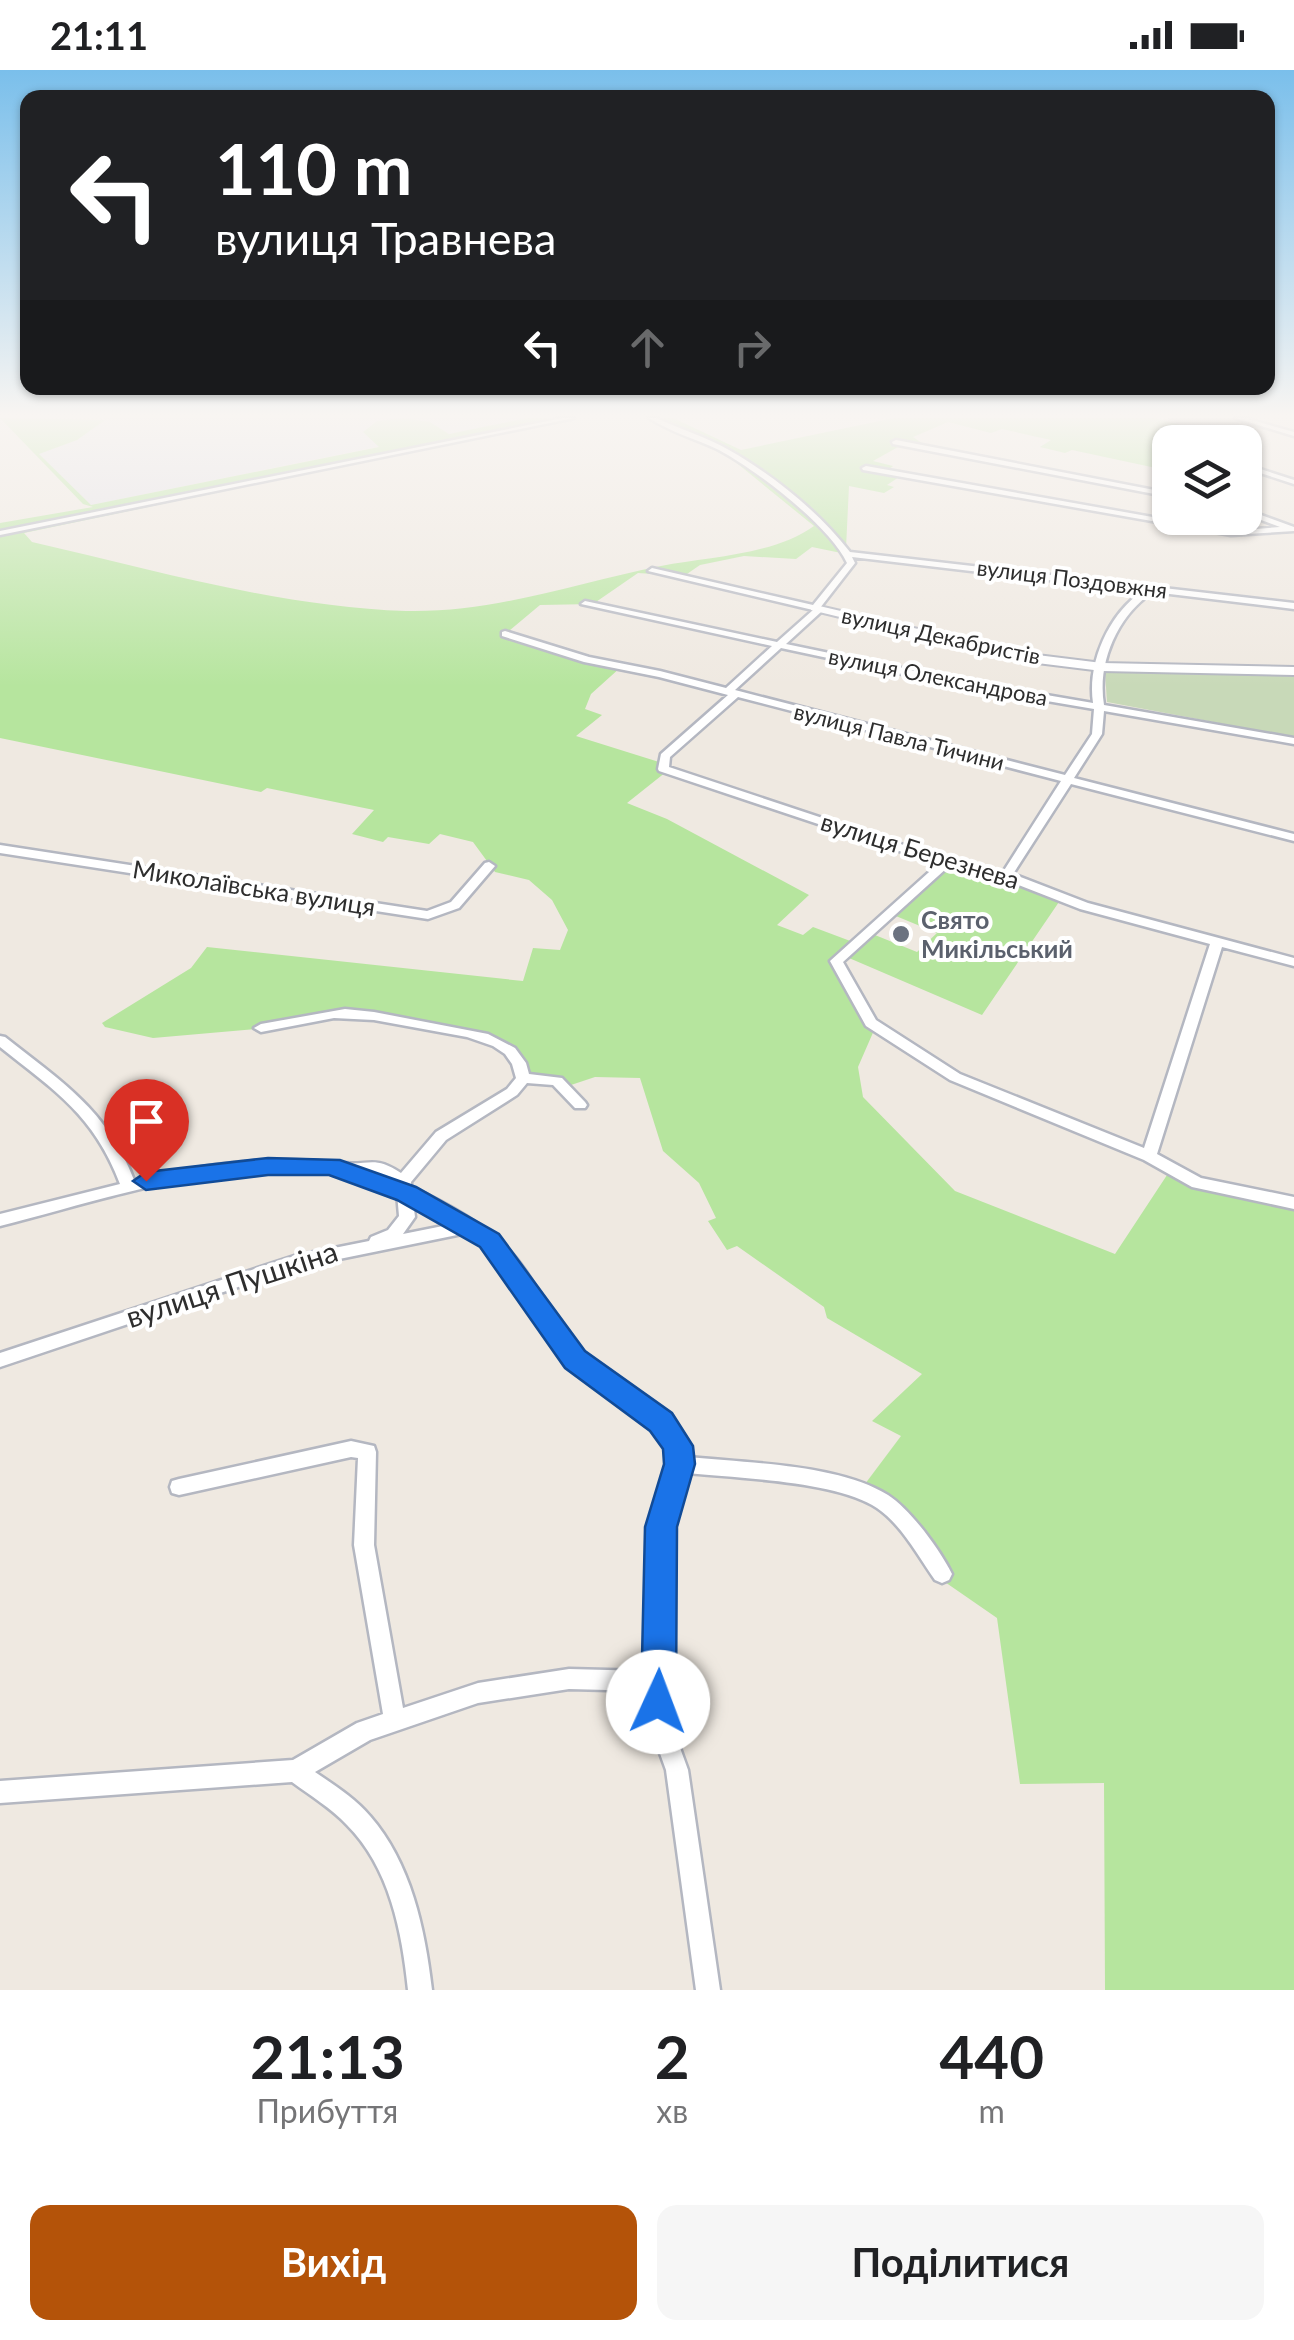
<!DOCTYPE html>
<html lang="uk">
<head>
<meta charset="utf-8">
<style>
	:root { --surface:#fff; --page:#f6f6f6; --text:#202124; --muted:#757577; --accent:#b45309 }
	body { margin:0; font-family:Lato,sans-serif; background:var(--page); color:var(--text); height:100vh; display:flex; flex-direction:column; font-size:38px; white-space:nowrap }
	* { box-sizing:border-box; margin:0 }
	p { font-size:32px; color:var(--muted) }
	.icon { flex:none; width:55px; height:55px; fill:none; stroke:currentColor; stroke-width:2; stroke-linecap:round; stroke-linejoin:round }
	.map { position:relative; height:1920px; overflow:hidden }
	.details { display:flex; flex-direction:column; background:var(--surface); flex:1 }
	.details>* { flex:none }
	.hud { position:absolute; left:20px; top:20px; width:1255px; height:305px; border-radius:20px; box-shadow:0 2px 8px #0004; background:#202124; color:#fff; overflow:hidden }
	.tools { position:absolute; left:1152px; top:355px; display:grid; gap:20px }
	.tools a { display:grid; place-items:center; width:110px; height:110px; border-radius:20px; background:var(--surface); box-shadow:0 2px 8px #0004; font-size:50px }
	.pin { position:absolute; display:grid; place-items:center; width:85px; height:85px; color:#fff; margin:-102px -42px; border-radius:50% 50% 50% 0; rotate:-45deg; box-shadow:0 0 10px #0007 }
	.pin .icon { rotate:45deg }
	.me { position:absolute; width:110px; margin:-55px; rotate:2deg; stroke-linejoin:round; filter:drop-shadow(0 0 8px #0008) }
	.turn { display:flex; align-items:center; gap:35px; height:210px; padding:0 30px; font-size:45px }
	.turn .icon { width:130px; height:130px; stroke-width:2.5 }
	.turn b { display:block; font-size:70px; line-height:85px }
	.lanes { display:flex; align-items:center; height:95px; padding:0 30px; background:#0003; justify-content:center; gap:50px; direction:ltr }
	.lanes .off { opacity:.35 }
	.eta { display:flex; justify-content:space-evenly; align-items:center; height:170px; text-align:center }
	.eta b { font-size:60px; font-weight:700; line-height:70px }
	.cta { display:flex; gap:20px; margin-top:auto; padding:20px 30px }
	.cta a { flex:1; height:115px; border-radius:20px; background:var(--accent); color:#fff; font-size:40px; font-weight:700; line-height:115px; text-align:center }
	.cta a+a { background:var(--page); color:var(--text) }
	.status { display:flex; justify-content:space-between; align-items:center; height:70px; padding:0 50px; background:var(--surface); direction:ltr }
	.status svg { height:28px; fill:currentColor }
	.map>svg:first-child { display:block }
</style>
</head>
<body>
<div class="status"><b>21:11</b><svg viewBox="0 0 49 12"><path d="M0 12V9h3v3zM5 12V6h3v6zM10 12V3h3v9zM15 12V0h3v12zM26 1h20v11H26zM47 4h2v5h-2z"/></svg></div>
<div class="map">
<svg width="1294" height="1920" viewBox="0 0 1294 1920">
	<rect width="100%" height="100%" fill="#efe9e1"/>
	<polygon fill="#e3e1e8" points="103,348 527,348 449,364 417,349 377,351 381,376 91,435 38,384 77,370"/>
	<g fill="#b6e59e">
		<path d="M0,348L105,350L77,370L39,384L91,435L379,377L363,362L377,351L404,348L430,352L449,364L527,348H573L24,463L32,472C154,500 281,537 406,541C494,543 576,513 661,496C708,487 774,485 814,456L728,386L644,348L657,351L654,348H673L741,380L894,348H1155L1241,372H1170V401L1072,380L1065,383L1040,377L1051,370L1002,359L991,363L948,352L913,367L926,376L907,372L873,391L893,396L887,401L902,405L887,415L894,417L884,423L849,416L846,478C812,444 772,408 729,384L820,456L846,484L812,477L796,489L744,486L700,495L684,506L638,503L593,534L540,535L504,565L621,597L591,624L585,639L602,645L576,666L659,692L666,702L627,733L667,749L809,825L777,855L803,865L813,857L853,872L834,891L875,958L858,997L863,1027L955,1121L1115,1184L1169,1102L1294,1131V1920H1105L1104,1713L1020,1714L997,1548L942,1510L944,1501L862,1418L901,1366L872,1351L922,1304L827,1248L824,1237L737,1176L727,1180L708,1151L716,1148L699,1113L663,1081L640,1008L595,1007L568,1016L521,1002L505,981L483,968L343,945L291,956L153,968L105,957L102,953L191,898L207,877L523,911L533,878L560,880L568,860L552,830L529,810L495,802L473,772L440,764L429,774L388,767L383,772L352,764L374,740L267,718L261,722L0,668V453L93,437L83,434Z"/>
		<polygon points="946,797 977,805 994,816 1008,810 1061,829 982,945 842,885 870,863 917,882 937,863 891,844"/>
	</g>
	<polygon fill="#c8d9b8" points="1113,601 1294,605 1294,667 1107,632 1105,603"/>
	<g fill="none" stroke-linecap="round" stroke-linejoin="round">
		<g stroke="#b4b7c1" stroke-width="5">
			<g id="minor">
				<polygon points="563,348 574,348 0,465 0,461"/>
				<path d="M649,348H656C680,359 706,367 729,380C773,405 819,442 850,482L1294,533V539L1153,522C1117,546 1097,593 1104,635L1294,668V674L1104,641L1102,664L1074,708L1294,764V771L1071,714L1013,804L1088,833L1294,888V896L1222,877L1157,1084L1201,1108L1294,1127V1139L1192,1117L1144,1090L950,1010L866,956L830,891L938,794L659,701L658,699L661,684L728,625L659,607L584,592L502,566V562L505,561L589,587L660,601L726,618L772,576L581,534L585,531L777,572L813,540L648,501L652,498L813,535L847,493C830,456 756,400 719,380C696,369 670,362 649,348ZM852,487L1143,521C1109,543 1087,593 1093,633L954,609L786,574L821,542L823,540L820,538L855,493ZM781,578L954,615L1094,639L1092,664L1065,705L735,620ZM738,627L1061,711L1003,802L949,790L669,697L670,687ZM948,797L1003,809L1080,839L1210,874L1144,1078L960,1004L876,950L843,892Z"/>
				<polygon points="1235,348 1244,348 1294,362 1294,366"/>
				<polygon points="896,370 1170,423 1170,427 893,374 892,372"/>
				<polygon points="1245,394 1294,410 1294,414 1245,398"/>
				<polygon points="866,396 1231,461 1280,457 1245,444 1245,439 1294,457 1294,461 1231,465 863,400 862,398"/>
				<polygon points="0,775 427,841 451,832 485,793 489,792 495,796 459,838 428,849 0,783"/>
				<path d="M345,939L374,942L488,964L515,978L526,993L529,1004L562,1008L585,1032L587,1035L585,1038H575L553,1015L527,1013L517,1025L446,1070L411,1112V1117C444,1132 478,1150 504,1175C539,1209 553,1261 591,1294C623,1322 683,1339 688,1387C747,1393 838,1394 888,1425C911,1440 940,1480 952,1504L949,1510L942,1513L935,1510C918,1486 902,1455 877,1438C837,1411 736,1408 687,1403L671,1457L667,1611L671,1653L688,1700L720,1920H696L666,1700L649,1653L646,1621L569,1619L478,1633L370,1670L315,1702C334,1715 355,1728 370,1746C411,1793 425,1859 432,1920H408C402,1862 390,1798 347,1755C331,1738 311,1726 292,1712L0,1733V1711L293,1690L357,1653L383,1644L354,1475L358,1388L351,1387L179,1425L172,1423L170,1417L172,1411L179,1409L351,1371L374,1376L376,1382L374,1475L403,1638L478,1613L569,1599L646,1601L651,1457L671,1394L669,1377L663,1365L652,1356L593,1315L571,1297L548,1267L507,1201L495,1186L467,1163L295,1198L0,1297V1283L294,1186L369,1171L371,1167L388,1160L399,1146L397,1123L388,1120C372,1113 355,1106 338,1103C232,1085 102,1130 0,1156V1144L120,1114C94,1045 55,1021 0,977V966L5,967C62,1012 107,1040 134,1110C208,1094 267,1085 342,1093C370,1096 373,1085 401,1103L436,1062L507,1019L516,1008L512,994L505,984L493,976L467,967L374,950L334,948L261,962L254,958L261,954ZM413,1131L453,1154L403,1164L415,1147Z"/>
			</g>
		</g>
		<g stroke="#b4b7c1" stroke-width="4">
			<polygon id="tertiary" points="815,535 1021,583 1102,593 1294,597 1294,605 1102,601 1021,591 811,540 811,536"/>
		</g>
		<use href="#minor" fill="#fff" fill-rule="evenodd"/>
		<use href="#tertiary" fill="#fff" fill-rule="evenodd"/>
	</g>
	<linearGradient id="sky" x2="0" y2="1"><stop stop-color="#7abfeb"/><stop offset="0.56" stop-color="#f8f5f2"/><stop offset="1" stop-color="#f8f5f2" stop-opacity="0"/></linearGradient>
	<rect width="1294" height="616" fill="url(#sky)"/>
	<polygon fill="#1a73e8" stroke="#114b97" stroke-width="2.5" points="268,1088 340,1090 416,1117 499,1164 585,1281 672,1343 693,1376 695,1394 677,1457 676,1632 671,1644 658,1649 646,1644 641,1632 645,1457 664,1394 663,1379 650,1361 565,1298 480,1177 397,1130 329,1105 268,1105 146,1120 133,1111 146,1102"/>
	<circle fill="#6b7280" stroke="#fff" stroke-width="4" cx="901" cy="864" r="10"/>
	<g text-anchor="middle" stroke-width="8" stroke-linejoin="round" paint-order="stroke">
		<g font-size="22" fill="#2e2e2e" stroke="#fff">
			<text transform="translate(1072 509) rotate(7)" y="8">вулиця Поздовжня</text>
			<text transform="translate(941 566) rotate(12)" y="8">вулиця Декабристів</text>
			<text transform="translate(938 607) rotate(11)" y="8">вулиця Олександрова</text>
			<text transform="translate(899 667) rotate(14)" y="8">вулиця Павла Тичини</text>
		</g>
		<g font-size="25" fill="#2e2e2e" stroke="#fff">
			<text transform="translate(920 781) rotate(17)" y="9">вулиця Березнева</text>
			<text transform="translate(254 818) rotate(9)" y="9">Миколаївська вулиця</text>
		</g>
		<g font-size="25" font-weight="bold" fill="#5b616d" stroke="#fff" text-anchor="start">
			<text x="921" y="859">Свято<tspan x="921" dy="29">Микільський</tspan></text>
		</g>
		<g font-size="30" fill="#2e2e2e" stroke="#fff">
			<text transform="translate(232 1215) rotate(-18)" y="10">вулиця Пушкіна</text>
		</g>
	</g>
</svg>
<div class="tools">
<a><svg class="icon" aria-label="layers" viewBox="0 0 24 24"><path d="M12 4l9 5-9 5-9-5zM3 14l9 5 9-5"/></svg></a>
</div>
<div class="pin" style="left:146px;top:1111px;background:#d93025"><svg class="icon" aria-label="arrive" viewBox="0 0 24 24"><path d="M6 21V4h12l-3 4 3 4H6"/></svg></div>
<svg class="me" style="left:658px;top:1632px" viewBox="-20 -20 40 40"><circle r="19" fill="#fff"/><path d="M0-13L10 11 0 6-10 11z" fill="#1a73e8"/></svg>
<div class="hud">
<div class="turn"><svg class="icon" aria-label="left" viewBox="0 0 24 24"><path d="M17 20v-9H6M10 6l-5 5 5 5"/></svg><div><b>110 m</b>вулиця Травнева</div></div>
<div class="lanes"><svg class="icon" aria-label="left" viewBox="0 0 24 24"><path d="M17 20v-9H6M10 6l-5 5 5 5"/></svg><svg class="icon off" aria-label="ahead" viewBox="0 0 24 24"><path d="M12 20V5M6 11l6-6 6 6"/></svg><svg class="icon off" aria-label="right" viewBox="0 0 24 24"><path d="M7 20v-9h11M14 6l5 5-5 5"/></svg></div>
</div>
</div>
<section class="details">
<div class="eta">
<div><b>21:13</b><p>Прибуття</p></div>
<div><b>2</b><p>хв</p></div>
<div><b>440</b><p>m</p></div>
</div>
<div class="cta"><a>Вихід</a><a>Поділитися</a></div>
</section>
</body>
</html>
